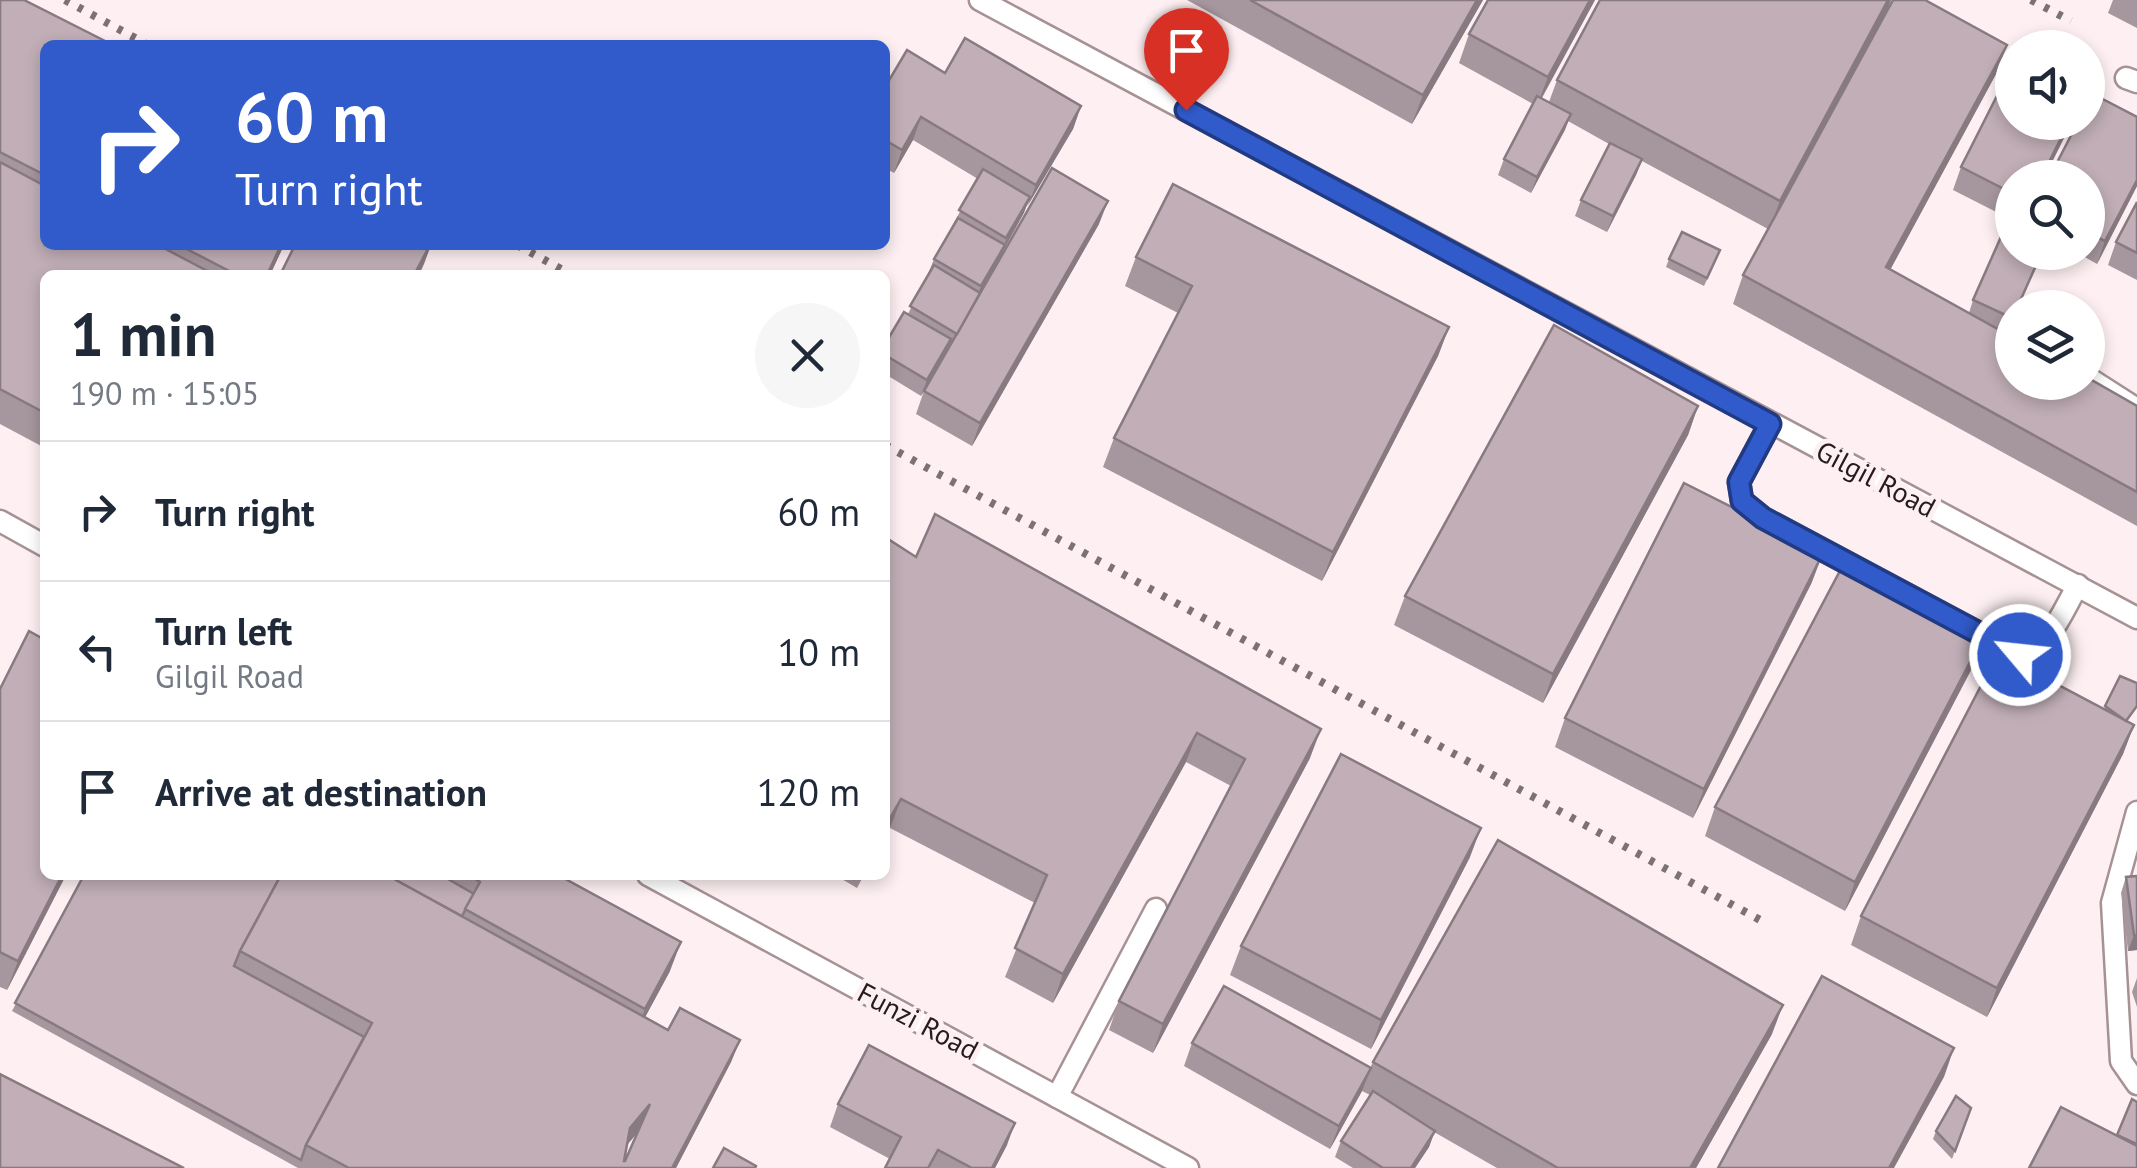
<!DOCTYPE html>
<html lang="en">
<head>
<meta charset="utf-8">
<style>
	:root { --surface:#fff; --page:#f6f6f7; --text:#1f2937; --muted:#747a83; --line:#e0e1e3 }
	body { margin:0; font-family:"PT Sans",sans-serif; background:var(--page); color:var(--text); height:100vh; display:flex; flex-direction:column; font-size:38px; white-space:nowrap }
	* { box-sizing:border-box; margin:0 }
	p { font-size:32px; color:var(--muted) }
	.icon { flex:none; width:55px; height:55px; fill:none; stroke:currentColor; stroke-width:2; stroke-linecap:round; stroke-linejoin:round }
	.map { position:relative; flex:1; overflow:hidden }
	.sheet { position:absolute; left:40px; top:270px; width:850px; height:610px; display:flex; flex-direction:column; background:var(--surface); border-radius:15px; box-shadow:0 5px 15px #0003 }
	.sheet>* { flex:none }
	.hud { position:absolute; left:40px; top:40px; width:850px; height:210px; border-radius:15px; box-shadow:0 5px 15px #0003; background:#315aca; color:#fff; overflow:hidden }
	.fabs { position:absolute; left:1995px; top:30px; display:grid; gap:20px }
	.fabs a { display:grid; place-items:center; width:110px; height:110px; border-radius:50%; background:var(--surface); box-shadow:0 5px 15px #0003; font-size:50px }
	.pin { position:absolute; display:grid; place-items:center; width:85px; height:85px; color:#fff; margin:-102px -42px; border-radius:50% 50% 50% 0; rotate:-45deg; box-shadow:0 0 10px #0007 }
	.pin .icon { rotate:45deg }
	.me { position:absolute; width:110px; margin:-55px; rotate:298deg; stroke-linejoin:round; filter:drop-shadow(0 0 8px #0008) }
	.turn { display:flex; align-items:center; gap:35px; height:210px; padding:0 30px; font-size:45px }
	.turn .icon { width:130px; height:130px; stroke-width:2.5 }
	.turn b { display:block; font-size:70px; line-height:85px }
	.round { display:grid; place-items:center; flex:none; width:105px; height:105px; border-radius:52px; background:var(--page) }
	.overview { display:flex; align-items:center; justify-content:space-between; height:170px; padding:0 30px }
	h1 { font-size:60px; font-weight:700; line-height:75px }
	ul { padding:0; list-style:none }
	li { display:flex; align-items:center; gap:30px; height:140px; padding:0 30px; border-top:2px solid var(--line) }
	li div { flex:1 }
	li b { display:block; font-size:38px }
	li em { font-style:normal }
	.map>svg:first-child { display:block }
</style>
</head>
<body>
<div class="map">
<svg width="2137" height="1168" viewBox="0 0 2137 1168">
	<rect width="100%" height="100%" fill="#fef0f2"/>
	<g fill="none" stroke-linecap="round" stroke-linejoin="round">
		<g stroke="#a69294" stroke-width="25">
			<g id="service">
				<polyline points="980,0 2137,618"/>
				<polyline points="2126,78 2137,82"/>
				<polyline points="2090,379 2137,409"/>
				<path d="M1770,424L1739,482L1742,501L1763,518L2020,655C2051,646 2062,612 2078,585"/>
				<polyline points="0,521 45,546"/>
				<polyline points="2137,812 2112,903 2121,1061 2137,1084"/>
				<polyline points="648,875 1188,1168"/>
				<polyline points="1057,1097 1156,909"/>
			</g>
		</g>
		<use href="#service" stroke="#fff" stroke-width="20"/>
		<g stroke="#7c7273" stroke-width="8" stroke-dasharray="5 10" stroke-linecap="butt">
			<polyline points="65,0 148,45"/>
			<polyline points="2031,0 2071,21"/>
			<polyline points="517,245 572,275"/>
			<polyline points="885,445 1762,921"/>
		</g>
	</g>
	<g fill="#a6969d" fill-rule="evenodd">
		<polygon points="0,0 45,45 45,245 284,245 270,275 45,275 45,448 0,424"/>
		<polygon points="1187,0 1483,0 1412,124"/>
		<polygon points="1488,0 1595,0 1542,98 1549,102 1557,80 1600,0 1891,0 1886,12 2007,45 1996,74 1890,270 1969,313 1973,300 2042,252 2038,264 2012,308 2012,320 2006,333 2137,406 2137,526 1733,304 1743,275 1768,229 1642,161 1636,175 1607,232 1575,216 1581,200 1609,144 1568,121 1531,193 1498,175 1504,159 1533,104 1459,63 1469,34"/>
		<polygon points="2113,0 2137,0 2137,28 2108,13"/>
		<polygon points="945,73 1081,106 1073,129 1026,207 1003,249 999,261 1099,224 972,446 916,414 924,391 921,396 885,374 885,344 908,314 928,274 934,259 978,179 913,140 894,173 885,168 885,87"/>
		<polygon points="2137,117 2137,186 2097,264 2076,252 2088,252 2088,178"/>
		<polygon points="2072,122 2044,178 2012,178 2012,220 1953,190 1961,167"/>
		<polygon points="2137,202 2137,280 2108,265 2116,242"/>
		<polygon points="1136,257 1449,327 1438,356 1322,581 1103,467 1114,438 1178,313 1125,286"/>
		<polygon points="1717,258 1704,286 1666,267 1669,259"/>
		<polygon points="1698,406 1688,435 1543,703 1394,625 1405,596"/>
		<polygon points="916,557 1310,758 1153,1053 1109,1030 1119,1001 1231,786 1186,762 1053,1003 1005,977 1035,903 890,828"/>
		<polygon points="1812,582 1693,818 1555,747 1565,718"/>
		<polygon points="1971,670 1845,911 1705,836 1715,807"/>
		<polygon points="2120,676 2128,722 2134,725 2123,754 1987,1017 1851,945 1861,916 2104,709"/>
		<polygon points="0,689 45,875 66,875 7,990 0,987"/>
		<polygon points="1470,857 1371,1049 1230,975 1241,946"/>
		<path d="M84,875H558L670,971L645,1017L668,1030L740,1040L731,1062L676,1168H298L12,1011ZM638,1132L625,1161L627,1145Z"/>
		<polygon points="835,875 864,875 857,888"/>
		<polygon points="2137,876 2137,950 2128,951 2121,893 2126,877"/>
		<polygon points="2137,978 2137,1007 2132,992"/>
		<polygon points="1772,1034 1696,1168 1497,1168 1434,1132 1429,1147 1415,1168 1353,1168 1335,1157 1341,1141 1370,1095 1362,1091 1330,1149 1184,1066 1192,1043 1370,1068 1373,1062"/>
		<polygon points="838,1104 1007,1145 995,1168 885,1168 890,1159 830,1127"/>
		<polygon points="1971,1108 1952,1159 1933,1139 1936,1131"/>
	</g>
	<g fill="#877a80">
		<polygon points="1477,0 1483,0 1412,124 1423,95"/>
		<polygon points="1590,0 1595,0 1537,106 1548,77"/>
		<polygon points="1888,0 1891,0 1886,12 1769,230 1780,201"/>
		<polygon points="2007,45 1996,74 1876,296 1886,267"/>
		<polygon points="1081,106 1073,129 1027,207 1036,185"/>
		<polygon points="1571,114 1565,130 1531,193 1537,177"/>
		<polygon points="921,117 913,140 894,173 902,150"/>
		<polygon points="2069,122 2072,122 2044,178 2041,178"/>
		<polygon points="1642,159 1636,175 1607,232 1613,216"/>
		<polygon points="2137,180 2137,186 2097,264 2105,241"/>
		<polygon points="1030,197 1024,213 975,302 981,286"/>
		<polygon points="1108,201 1099,224 972,446 980,423"/>
		<polygon points="281,245 284,245 270,275 267,275"/>
		<polygon points="430,245 431,245 424,264 419,275 414,275"/>
		<polygon points="1449,327 1438,356 1322,581 1333,552"/>
		<polygon points="951,339 945,355 921,396 927,380"/>
		<polygon points="1698,406 1688,435 1543,703 1553,674"/>
		<polygon points="1823,553 1812,582 1693,818 1704,789"/>
		<polygon points="1981,641 1971,670 1845,911 1855,882"/>
		<polygon points="2134,725 2123,754 1987,1017 1997,988"/>
		<polygon points="1321,729 1310,758 1153,1053 1163,1024"/>
		<polygon points="1197,733 1186,762 1053,1003 1063,974"/>
		<polygon points="901,799 890,828 885,837 885,827"/>
		<polygon points="1481,828 1470,857 1371,1049 1381,1020"/>
		<polygon points="62,875 66,875 7,990 18,961"/>
		<polygon points="2134,935 2137,935 2137,950 2128,951"/>
		<polygon points="681,942 670,971 634,1038 645,1009"/>
		<polygon points="1783,1005 1772,1034 1696,1168 1690,1168"/>
		<polygon points="740,1040 731,1062 676,1168 672,1168"/>
		<polygon points="1954,1048 1944,1077 1894,1168 1889,1168"/>
		<polygon points="1371,1068 1362,1091 1330,1149 1339,1126"/>
		<polygon points="650,1104 642,1127 622,1151 630,1128"/>
		<polygon points="1015,1123 1007,1145 995,1168 992,1168"/>
		<polygon points="1435,1131 1429,1147 1415,1168 1411,1168"/>
	</g>
	<g fill="#c1aeb7" stroke="#877a80" stroke-width="2.5" fill-rule="evenodd">
		<polygon points="0,0 24,0 113,45 45,45 45,175 0,152"/>
		<polygon points="1250,0 1477,0 1423,95"/>
		<polygon points="1488,0 1590,0 1548,77 1469,34"/>
		<polygon points="1600,0 1888,0 1780,201 1557,80"/>
		<polygon points="1893,0 1925,0 2007,45 1886,267 2012,337 2012,382 2088,382 2088,378 2137,406 2137,492 1743,275"/>
		<polygon points="965,38 1081,106 1036,185 921,117 902,150 885,140 885,87 907,50 945,73"/>
		<polygon points="2012,66 2012,122 2069,122 2041,178 2012,178 2012,193 1961,167"/>
		<polygon points="2093,94 2137,117 2137,180 2105,241 2088,232 2088,178 2049,178 2078,122 2088,122 2088,105"/>
		<polygon points="1537,96 1571,114 1537,177 1504,159"/>
		<polygon points="1610,143 1642,159 1613,216 1581,200"/>
		<polygon points="0,162 45,186 45,245 158,245 215,275 45,275 45,413 0,389"/>
		<polygon points="1052,168 1108,201 980,423 924,391"/>
		<polygon points="983,169 1030,197 1006,238 959,210"/>
		<polygon points="1173,184 1449,327 1333,552 1114,438 1192,286 1136,257"/>
		<polygon points="2137,202 2137,253 2116,242"/>
		<polygon points="958,218 1005,245 981,286 934,259"/>
		<polygon points="2004,230 2012,234 2012,252 2042,252 2017,308 2012,308 2012,318 1973,300"/>
		<polygon points="1682,232 1720,250 1707,278 1669,259"/>
		<polygon points="179,245 281,245 267,275 237,275"/>
		<polygon points="295,245 430,245 414,275 280,275"/>
		<polygon points="934,265 980,293 957,334 910,306"/>
		<polygon points="904,312 951,339 927,380 885,355 885,344"/>
		<polygon points="1554,325 1698,406 1553,674 1405,596"/>
		<polygon points="1684,483 1823,553 1704,789 1565,718"/>
		<polygon points="935,514 1321,729 1163,1024 1119,1001 1245,759 1197,733 1063,974 1015,948 1047,875 901,799 885,827 885,537 916,557"/>
		<polygon points="1842,567 1981,641 1855,882 1715,807"/>
		<polygon points="29,631 45,640 45,875 62,875 18,961 0,952 0,689"/>
		<polygon points="1998,653 2134,725 1997,988 1861,916"/>
		<polygon points="2120,676 2137,683 2137,706 2126,721 2105,706"/>
		<polygon points="1341,754 1481,828 1381,1020 1241,946"/>
		<polygon points="1498,840 1783,1005 1690,1168 1558,1168 1373,1062"/>
		<polygon points="84,875 281,875 240,951 234,966 364,1037 306,1145 301,1160 15,1003"/>
		<path d="M281,875H387L668,1030L680,1008L740,1040L672,1168H349L306,1145L372,1023L240,951ZM650,1104L625,1161H624L630,1128Z"/>
		<polygon points="387,875 441,875 474,894 462,916"/>
		<polygon points="469,875 558,875 681,942 645,1009 465,909 480,882"/>
		<polygon points="2137,876 2137,935 2134,935 2126,877"/>
		<polygon points="1822,976 1954,1048 1889,1168 1718,1168"/>
		<polygon points="1224,986 1371,1068 1339,1126 1192,1043"/>
		<polygon points="869,1045 1015,1123 992,1168 972,1168 938,1150 928,1168 885,1168 901,1137 838,1104"/>
		<polygon points="0,1074 184,1168 0,1168"/>
		<polygon points="1373,1091 1435,1131 1411,1168 1383,1168 1341,1141"/>
		<polygon points="1956,1096 1971,1108 1955,1151 1936,1131"/>
		<polygon points="2132,1099 2137,1102 2137,1144 2117,1135"/>
		<polygon points="2061,1107 2137,1146 2137,1168 2029,1168"/>
		<polygon points="724,1148 756,1166 755,1168 713,1168"/>
	</g>
	<g fill="none" stroke-linecap="round" stroke-linejoin="round">
		<g stroke="#203a83" stroke-width="25">
			<polyline id="route" points="1186,110 1770,424 1739,482 1742,501 1763,518 2020,655"/>
		</g>
		<use href="#route" stroke="#315aca" stroke-width="18"/>
	</g>
	<g text-anchor="middle" stroke-width="10" stroke-linejoin="round" paint-order="stroke">
		<g font-size="28" fill="#241c1d" stroke="#fef0f2">
			<text transform="translate(1876 479) rotate(28)" y="10">Gilgil Road</text>
			<text transform="translate(918 1021) rotate(28)" y="10">Funzi Road</text>
		</g>
	</g>
</svg>
<div class="fabs">
<a><svg class="icon" aria-label="sound" viewBox="0 0 24 24"><path d="M4 9h4l5-4v14l-5-4H4zM17 9q2 3 0 6"/></svg></a>
<a><svg class="icon" aria-label="search" viewBox="0 0 24 24"><circle cx="10" cy="10" r="6"/><path d="M15 15l6 6"/></svg></a>
<a><svg class="icon" aria-label="layers" viewBox="0 0 24 24"><path d="M12 4l9 5-9 5-9-5zM3 14l9 5 9-5"/></svg></a>
</div>
<div class="pin" style="left:1186px;top:110px;background:#d93025"><svg class="icon" aria-label="arrive" viewBox="0 0 24 24"><path d="M6 21V4h12l-3 4 3 4H6"/></svg></div>
<svg class="me" style="left:2020px;top:655px" viewBox="-20 -20 40 40"><circle r="17" fill="#315aca" stroke="#fff" stroke-width="3"/><path d="M0-11L8 9 0 5-8 9z" fill="#fff"/></svg>
<div class="hud">
<div class="turn"><svg class="icon" aria-label="right" viewBox="0 0 24 24"><path d="M7 20v-9h11M14 6l5 5-5 5"/></svg><div><b>60 m</b>Turn right</div></div>
</div>
<section class="sheet">
<div class="overview"><div><h1>1 min</h1><p>190 m · 15:05</p></div><a class="round"><svg class="icon" aria-label="close" viewBox="0 0 24 24"><path d="M6 6l12 12M18 6L6 18"/></svg></a></div>
<ul>
<li><svg class="icon" aria-label="right" viewBox="0 0 24 24"><path d="M7 20v-9h11M14 6l5 5-5 5"/></svg><div><b>Turn right</b></div><em>60 m</em></li>
<li><svg class="icon" aria-label="left" viewBox="0 0 24 24"><path d="M17 20v-9H6M10 6l-5 5 5 5"/></svg><div><b>Turn left</b><p>Gilgil Road</p></div><em>10 m</em></li>
<li><svg class="icon" aria-label="arrive" viewBox="0 0 24 24"><path d="M6 21V4h12l-3 4 3 4H6"/></svg><div><b>Arrive at destination</b></div><em>120 m</em></li>
</ul>
</section>
</div>
</body>
</html>
